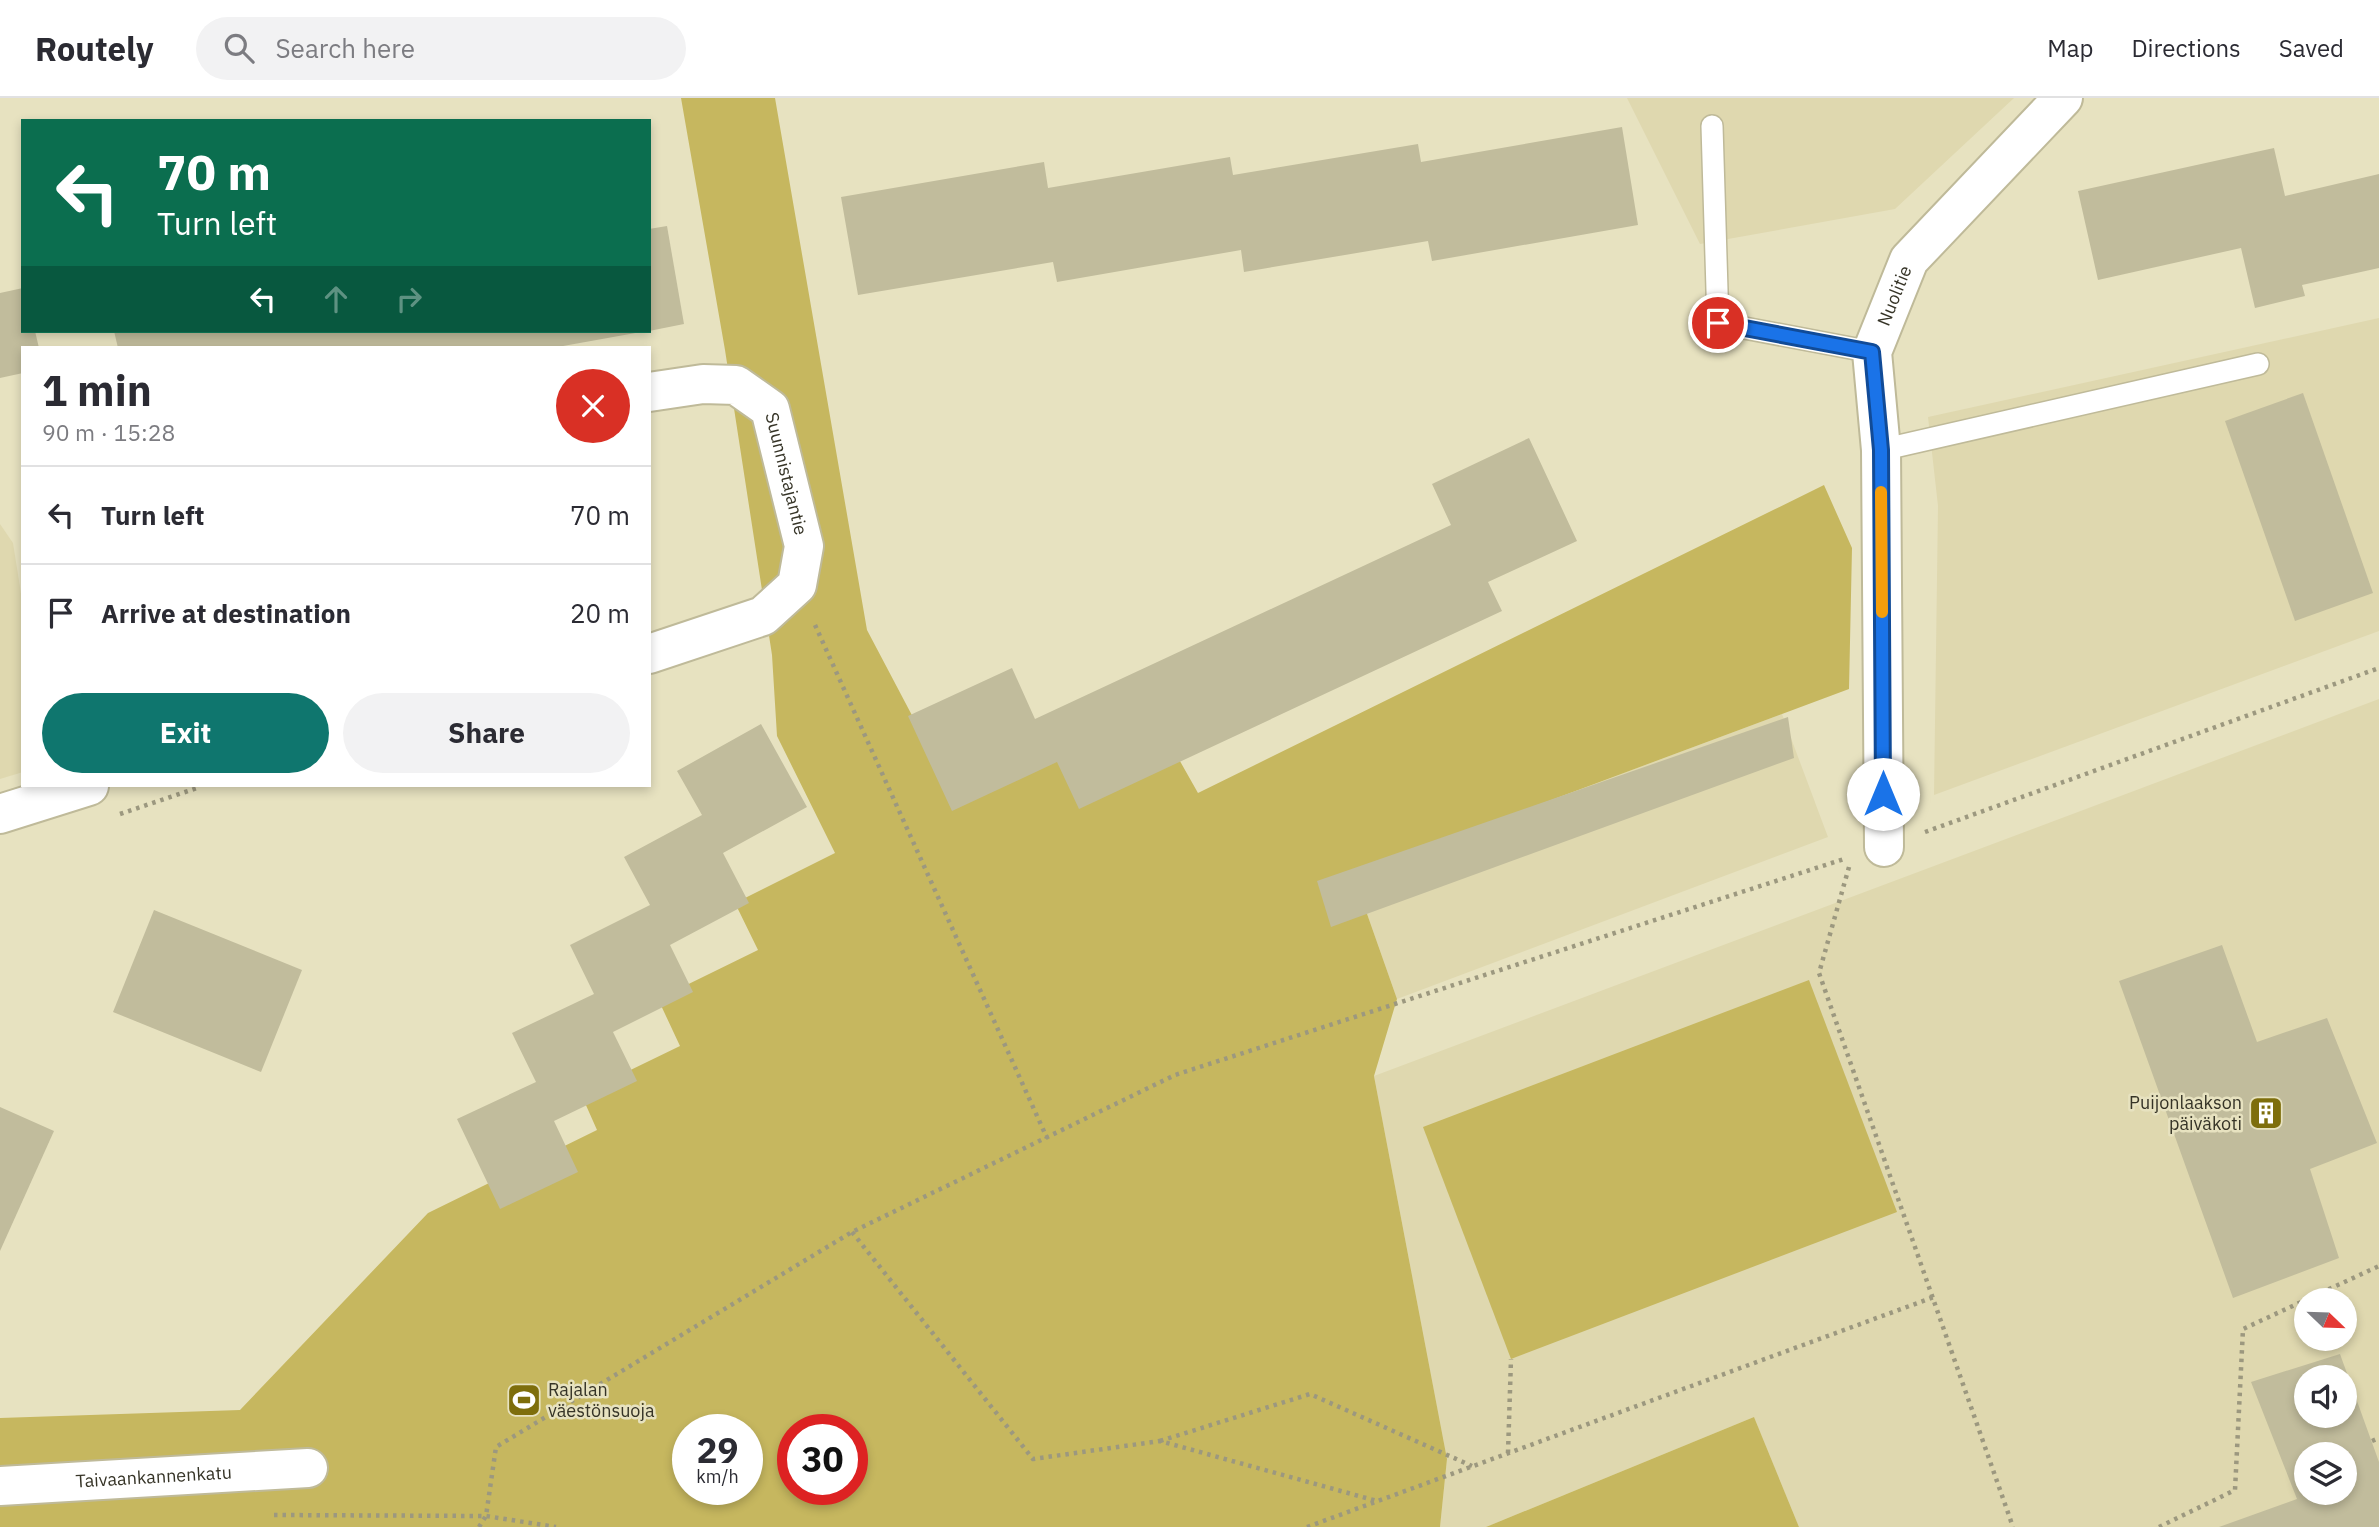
<!DOCTYPE html>
<html lang="en">
<head>
<meta charset="utf-8">
<style>
	:root { --surface:#fff; --page:#f2f2f3; --text:#2b2b33; --muted:#7c7c81; --line:#e1e1e2; --accent:#0f766e }
	body { margin:0; font-family:"IBM Plex Sans",sans-serif; background:var(--page); color:var(--text); height:100vh; display:flex; flex-direction:column; font-size:26px; white-space:nowrap }
	* { box-sizing:border-box; margin:0 }
	p { font-size:23px; color:var(--muted) }
	.icon { flex:none; width:38px; height:38px; fill:none; stroke:currentColor; stroke-width:2; stroke-linecap:round; stroke-linejoin:round }
	.map { position:relative; flex:1; overflow:hidden }
	.drawer { position:absolute; left:21px; top:248px; width:630px; height:441px; display:flex; flex-direction:column; background:var(--surface); border-radius:0px; box-shadow:0 4px 10px #0003 }
	.drawer>* { flex:none }
	.hud { position:absolute; left:21px; top:21px; width:630px; height:214px; border-radius:0px; box-shadow:0 4px 10px #0003; background:#0b6e4f; color:#fff; overflow:hidden }
	.needle { width:46px; rotate:113deg }
	.tools { position:absolute; left:2294px; top:1190px; display:grid; gap:14px }
	.tools a { display:grid; place-items:center; width:63px; height:63px; border-radius:50%; background:var(--surface); box-shadow:0 4px 10px #0003; font-size:35px }
	.speed { position:absolute; left:672px; top:1316px; display:flex; gap:14px; font-size:35px; font-weight:700; text-align:center }
	.speed>* { display:grid; place-content:center; width:91px; height:91px; border-radius:50%; background:var(--surface); box-shadow:0 4px 10px #0003; line-height:1 }
	.speed small { font-size:18px; font-weight:400 }
	.speed .limit { border:10px solid #d22; background:#fff; color:#111 }
	.pin { position:absolute; display:grid; place-items:center; width:60px; height:60px; color:#fff; margin:-30px; border:4px solid #fff; border-radius:50%; box-shadow:0 2px 7px #0007 }
	.me { position:absolute; width:77px; margin:-38px; rotate:0deg; stroke-linejoin:round; filter:drop-shadow(0 0 5px #0008) }
	.turn { display:flex; align-items:center; gap:24px; height:147px; padding:0 21px; font-size:32px }
	.turn .icon { width:91px; height:91px; stroke-width:2.5 }
	.turn b { display:block; font-size:49px; line-height:60px }
	.lanes { display:flex; align-items:center; height:66px; padding:0 21px; background:#0003; justify-content:center; gap:35px; direction:ltr }
	.lanes .off { opacity:.35 }
	.round { display:grid; place-items:center; flex:none; width:74px; height:74px; border-radius:37px; background:var(--page) }
	.summary { display:flex; align-items:center; justify-content:space-between; height:119px; padding:0 21px }
	h1 { font-size:42px; font-weight:800; line-height:52px }
	.primary-button { display:flex; gap:14px; margin-top:auto; padding:14px 21px }
	.primary-button a { flex:1; height:80px; border-radius:42px; background:var(--accent); color:#fff; font-size:28px; font-weight:800; line-height:80px; text-align:center }
	.primary-button a+a { background:var(--page); color:var(--text) }
	ul { padding:0; list-style:none }
	li { display:flex; align-items:center; gap:21px; height:98px; padding:0 21px; border-top:2px solid var(--line) }
	li div { flex:1 }
	li b { display:block; font-size:26px }
	li em { font-style:normal }
	header { display:flex; align-items:center; gap:42px; box-sizing:border-box; height:98px; padding:0 35px; background:var(--surface); border-bottom:2px solid var(--line) }
	header strong { font-size:33px }
	nav { display:flex; gap:38px; margin-inline-start:auto; font-size:24px }
	.search { width:490px; height:63px; background:var(--page); display:flex; align-items:center; gap:18px; box-sizing:border-box; padding:0 24px; border-radius:38px; color:var(--muted); font-size:26px }
	.map>svg:first-child { display:block }
</style>
</head>
<body>
<header>
<strong>Routely</strong>
<div class="search"><svg class="icon" aria-label="search" viewBox="0 0 24 24"><circle cx="10" cy="10" r="6"/><path d="M15 15l6 6"/></svg>Search here</div>
<nav><a>Map</a><a>Directions</a><a>Saved</a></nav>
</header>
<div class="map">
<svg width="2379" height="1429" viewBox="0 0 2379 1429">
	<rect width="100%" height="100%" fill="#e7e2c0"/>
	<g fill="#dfd8af" fill-rule="evenodd">
		<polygon points="1627,0 2014,0 1895,111 1700,146"/>
		<polygon points="2379,220 2379,533 1934,697 1938,408 1928,319"/>
		<polygon points="0,426 13,445 23,508 23,674 0,681"/>
		<path d="M2379,601V1429H1799L1754,1319L1486,1429H1440L1447,1361L1374,978ZM2306,1202H2345V1241H2306ZM2306,1279H2345V1318H2306ZM2306,1356H2345V1395H2306Z"/>
		<polygon points="1782,616 1828,739 1397,901 1353,776"/>
	</g>
	<g fill="#c6b75f" fill-rule="evenodd">
		<path d="M681,0H775L867,532L954,697L1051,649H1172L1198,695L1824,387L1852,450L1849,591L1353,776L1397,901L1374,978L1447,1361L1440,1429H0V1320L240,1312L428,1115L597,1032L581,996L680,948L658,901L758,852L735,805L835,755L777,638L772,557L725,252ZM688,1332H747V1391H688ZM793,1332H852V1391H793Z"/>
		<polygon points="1809,882 1897,1114 1511,1261 1423,1029"/>
		<polygon points="1754,1319 1799,1429 1486,1429"/>
	</g>
	<g fill="#c1bc9c" fill-rule="evenodd">
		<polygon points="1622,29 1638,127 1432,163 1428,143 1244,174 1241,152 1057,184 1053,164 858,197 841,99 1044,64 1048,90 1230,59 1233,77 1418,46 1421,64"/>
		<polygon points="2274,50 2285,98 2379,76 2379,170 2302,187 2305,198 2255,210 2241,150 2098,182 2078,93"/>
		<polygon points="667,128 684,226 649,233 649,131"/>
		<polygon points="23,190 23,233 35,233 39,250 23,250 23,275 0,280 0,195"/>
		<polygon points="114,233 641,233 641,234 552,250 118,250"/>
		<polygon points="2303,295 2373,495 2295,523 2225,323"/>
		<polygon points="1529,340 1577,443 1488,484 1502,513 1079,711 1057,664 952,713 908,618 1012,570 1035,621 1451,427 1432,386"/>
		<polygon points="1788,619 1794,660 1331,829 1317,783"/>
		<polygon points="761,626 807,709 723,755 749,805 670,847 693,894 613,934 637,983 554,1023 578,1074 500,1111 457,1021 536,984 512,935 594,896 570,847 650,807 624,759 702,717 677,673"/>
		<polygon points="154,812 302,872 261,974 113,914"/>
		<polygon points="2222,847 2257,944 2327,920 2377,1045 2310,1071 2339,1160 2233,1200 2119,883"/>
		<polygon points="0,1009 54,1033 0,1153"/>
		<path d="M2340,1256L2379,1364V1429H2219L2297,1401L2251,1284ZM2306,1279H2345V1318H2306ZM2306,1356H2345V1395H2306Z"/>
	</g>
	<g fill="none" stroke-linecap="round" stroke-linejoin="round">
		<g stroke="#bfba99" stroke-width="24">
			<g id="lane">
				<polyline points="1712,28 1718,225 1872,254"/>
				<polyline points="1881,352 2258,266"/>
			</g>
		</g>
		<g stroke="#bfba99" stroke-width="42">
			<g id="street">
				<path id="s1" d="M649,294L703,286L736,287L770,311L804,448L797,487L763,518L649,556"/>
				<polyline points="0,716 89,688"/>
				<path id="s2" d="M1884,749L1881,352L1872,254L1909,162L2063,0"/>
				<path id="s3" d="M0,1388L308,1370"/>
			</g>
		</g>
		<g stroke="#9c987f" stroke-width="4.5" stroke-dasharray="3.5 5" stroke-linecap="butt">
			<polyline points="815,527 1047,1040"/>
			<polyline points="120,716 197,690 197,688"/>
			<polyline points="1925,734 2379,570"/>
			<polyline points="1849,769 1819,875 2013,1429"/>
			<polyline points="852,1134 1033,1361 1160,1343 1377,1403"/>
			<polyline points="1160,1343 1310,1296 1472,1368"/>
			<polyline points="2372,1343 2379,1340"/>
			<polyline points="1508,1355 1511,1261"/>
			<polyline points="274,1417 486,1418 556,1429"/>
			<polyline points="479,1429 486,1418 496,1349 852,1134 1175,977 1844,761"/>
			<polyline points="1307,1429 1934,1199"/>
			<polyline points="2159,1429 2235,1392 2243,1231 2379,1168"/>
		</g>
		<use href="#lane" stroke="#fff" stroke-width="21"/>
		<use href="#street" stroke="#fff" stroke-width="38"/>
	</g>
	<g fill="none" stroke-linecap="round" stroke-linejoin="round">
		<g stroke="#114b97" stroke-width="18">
			<polyline id="route" points="1718,225 1872,254 1881,352 1883,696"/>
		</g>
		<use href="#route" stroke="#1a73e8" stroke-width="12"/>
		<polyline stroke="#f59e0b" stroke-width="12" points="1881,394 1882,514"/>
	</g>
	<defs>
		<g id="building-square" transform="scale(1.75)"><rect x="-9" y="-9" width="18" height="18" rx="4" fill="#7e6e0c" stroke="#e7e2c0"/><path d="M-4-6H4V6H1V3H-1V6H-4ZM-2.5-4.3h1.7v1.8h-1.7ZM.8-4.3h1.7v1.8H.8ZM-2.5-1h1.7V.8h-1.7ZM.8-1h1.7V.8H.8Z" fill="#fff"/></g>
		<g id="stadium-square" transform="scale(1.75)"><rect x="-9" y="-9" width="18" height="18" rx="4" fill="#7e6e0c" stroke="#e7e2c0"/><path d="M0-5a6.5 5 0 1 0 0 10a6.5 5 0 1 0 0-10ZM-3.5-1.8h7v3.6h-7Z" fill="#fff"/></g>
	</defs>
	<g fill-rule="evenodd">
		<use href="#building-square" x="2266" y="1015"/>
		<use href="#stadium-square" x="524" y="1302"/>
	</g>
	<g text-anchor="middle" stroke-width="5" stroke-linejoin="round" paint-order="stroke">
		<g font-size="18" fill="#363427" stroke="#e7e2c0">
			<text dy="6" stroke="none"><textPath href="#s2" startOffset="556">Nuolitie</textPath></text>
			<text dy="6" stroke="none"><textPath href="#s1" startOffset="196">Suunnistajantie</textPath></text>
			<text dy="6" stroke="none"><textPath href="#s3" startOffset="154">Taivaankannenkatu</textPath></text>
		</g>
		<g font-size="18" fill="#363427" stroke="#e7e2c0" text-anchor="end">
			<text x="2242" y="1011">Puijonlaakson<tspan x="2242" dy="21">päiväkoti</tspan></text>
			<text x="548" y="1298" text-anchor="start">Rajalan<tspan x="548" dy="21">väestönsuoja</tspan></text>
		</g>
	</g>
</svg>
<div class="tools">
<a><svg class="needle" viewBox="-14 -14 28 28"><path d="M0-13l5 13h-10z" fill="#e53935"/><path d="M0 13l5-13h-10z" fill="#7c7c81"/></svg></a>
<a><svg class="icon" aria-label="sound" viewBox="0 0 24 24"><path d="M4 9h4l5-4v14l-5-4H4zM17 9q2 3 0 6"/></svg></a>
<a><svg class="icon" aria-label="layers" viewBox="0 0 24 24"><path d="M12 4l9 5-9 5-9-5zM3 14l9 5 9-5"/></svg></a>
</div>
<div class="speed"><div>29<small>km/h</small></div><div class="limit">30</div></div>
<div class="pin" style="left:1718px;top:225px;background:#d93025"><svg class="icon" aria-label="arrive" viewBox="0 0 24 24"><path d="M6 21V4h12l-3 4 3 4H6"/></svg></div>
<svg class="me" style="left:1883px;top:696px" viewBox="-20 -20 40 40"><circle r="19" fill="#fff"/><path d="M0-13L10 11 0 6-10 11z" fill="#1a73e8"/></svg>
<div class="hud">
<div class="turn"><svg class="icon" aria-label="left" viewBox="0 0 24 24"><path d="M17 20v-9H6M10 6l-5 5 5 5"/></svg><div><b>70 m</b>Turn left</div></div>
<div class="lanes"><svg class="icon" aria-label="left" viewBox="0 0 24 24"><path d="M17 20v-9H6M10 6l-5 5 5 5"/></svg><svg class="icon off" aria-label="ahead" viewBox="0 0 24 24"><path d="M12 20V5M6 11l6-6 6 6"/></svg><svg class="icon off" aria-label="right" viewBox="0 0 24 24"><path d="M7 20v-9h11M14 6l5 5-5 5"/></svg></div>
</div>
<section class="drawer">
<div class="summary"><div><h1>1 min</h1><p>90 m · 15:28</p></div><a class="round" style="background:#d93025;color:#fff"><svg class="icon" aria-label="close" viewBox="0 0 24 24"><path d="M6 6l12 12M18 6L6 18"/></svg></a></div>
<ul>
<li><svg class="icon" aria-label="left" viewBox="0 0 24 24"><path d="M17 20v-9H6M10 6l-5 5 5 5"/></svg><div><b>Turn left</b></div><em>70 m</em></li>
<li><svg class="icon" aria-label="arrive" viewBox="0 0 24 24"><path d="M6 21V4h12l-3 4 3 4H6"/></svg><div><b>Arrive at destination</b></div><em>20 m</em></li>
</ul>
<div class="primary-button"><a>Exit</a><a>Share</a></div>
</section>
</div>
</body>
</html>
